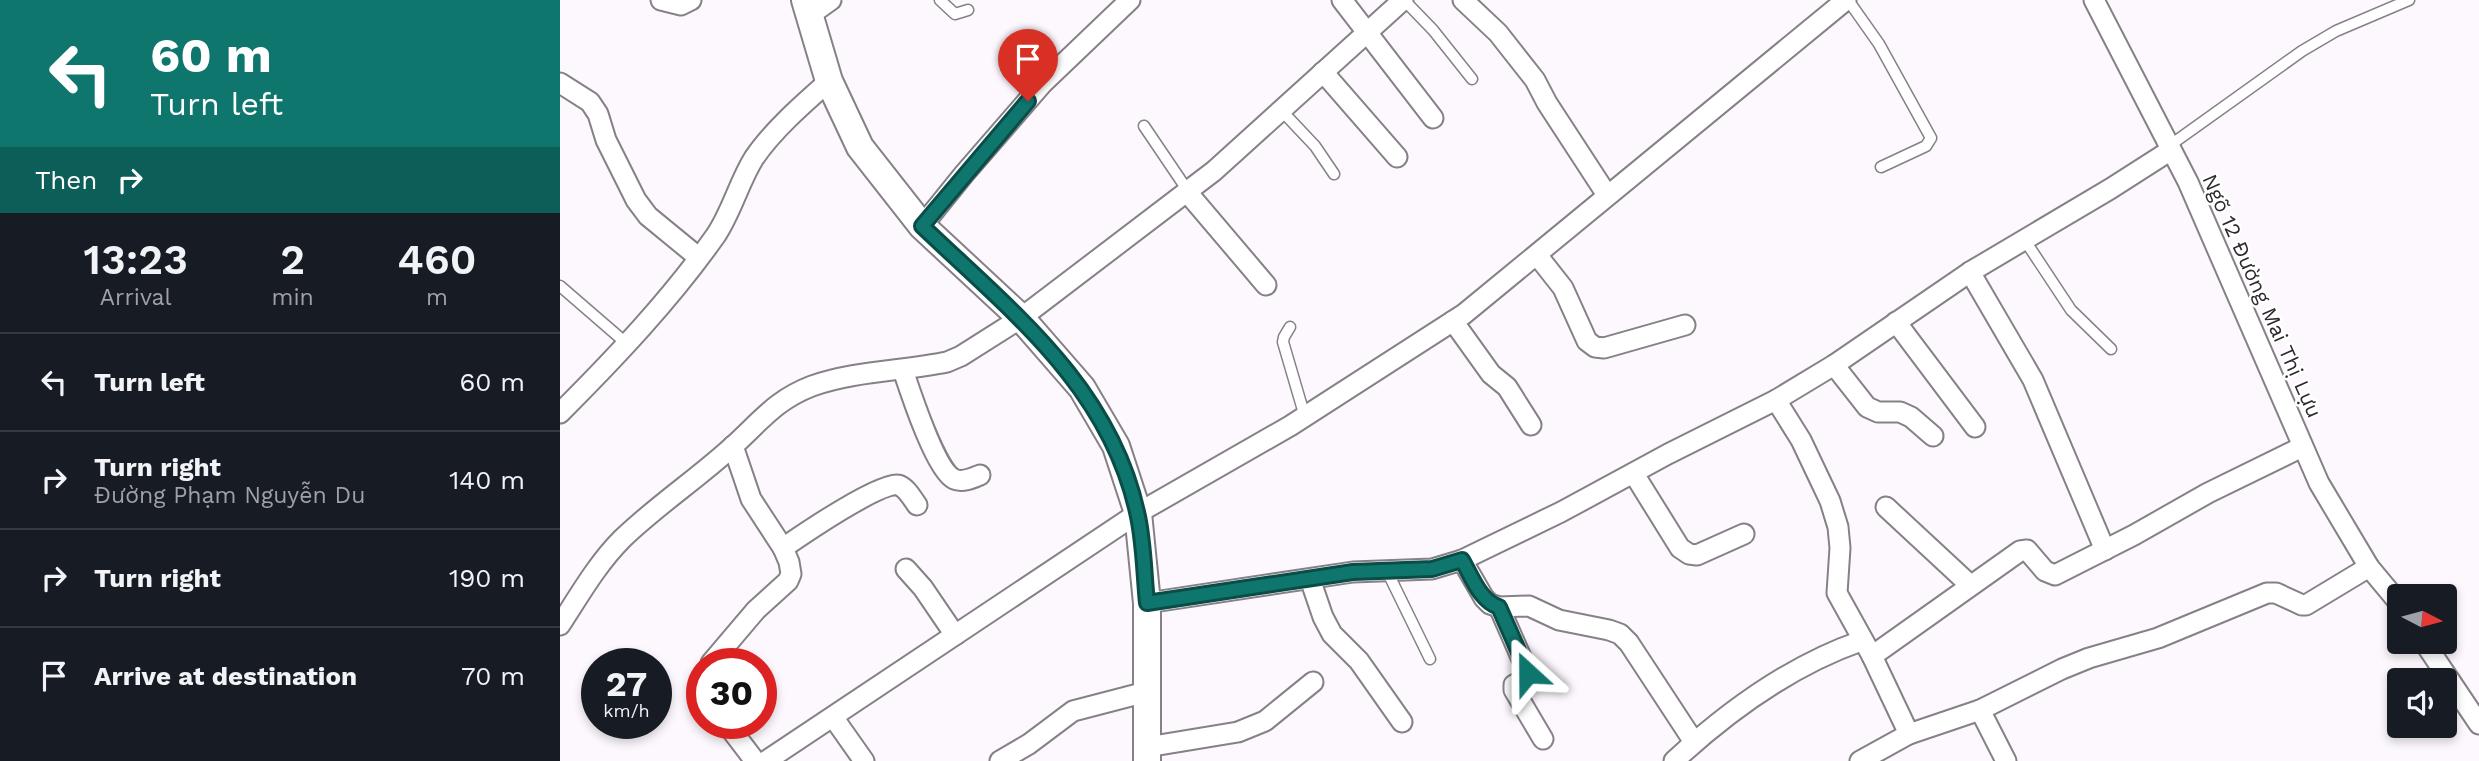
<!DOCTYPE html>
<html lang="en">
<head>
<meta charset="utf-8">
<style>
	:root { --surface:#171b24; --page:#20242c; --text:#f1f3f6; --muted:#9ea1a6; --line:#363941 }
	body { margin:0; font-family:"Work Sans",sans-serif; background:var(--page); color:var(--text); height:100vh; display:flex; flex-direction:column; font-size:26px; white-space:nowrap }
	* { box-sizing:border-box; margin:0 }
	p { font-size:23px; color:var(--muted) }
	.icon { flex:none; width:38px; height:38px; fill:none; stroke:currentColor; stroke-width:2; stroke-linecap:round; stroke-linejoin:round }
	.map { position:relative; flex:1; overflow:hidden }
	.sheet { display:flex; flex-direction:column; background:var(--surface); width:560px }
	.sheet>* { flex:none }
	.banner { background:#0f766e; color:#fff; overflow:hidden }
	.needle { width:46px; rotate:96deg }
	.buttons { position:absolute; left:1827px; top:584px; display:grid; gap:14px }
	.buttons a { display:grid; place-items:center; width:70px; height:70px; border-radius:7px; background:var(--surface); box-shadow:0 4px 10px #0003; font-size:35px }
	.speed { position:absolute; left:21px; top:648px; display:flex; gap:14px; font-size:35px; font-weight:700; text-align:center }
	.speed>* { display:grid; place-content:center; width:91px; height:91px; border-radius:50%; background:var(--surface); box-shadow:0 4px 10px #0003; line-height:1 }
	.speed small { font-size:18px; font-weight:400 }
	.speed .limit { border:10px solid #d22; background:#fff; color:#111 }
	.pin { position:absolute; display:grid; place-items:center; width:60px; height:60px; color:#fff; margin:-72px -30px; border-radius:50% 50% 50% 0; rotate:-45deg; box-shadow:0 0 7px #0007 }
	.pin .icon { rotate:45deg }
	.me { position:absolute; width:77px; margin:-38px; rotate:336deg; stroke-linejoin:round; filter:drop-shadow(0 0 5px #0008) }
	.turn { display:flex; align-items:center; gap:24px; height:147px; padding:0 35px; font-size:32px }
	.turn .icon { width:91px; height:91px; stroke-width:2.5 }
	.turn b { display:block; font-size:49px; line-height:60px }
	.then { display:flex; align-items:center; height:66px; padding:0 35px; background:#0003; gap:14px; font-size:26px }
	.eta { display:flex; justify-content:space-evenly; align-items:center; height:119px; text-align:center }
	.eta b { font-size:42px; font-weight:600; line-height:49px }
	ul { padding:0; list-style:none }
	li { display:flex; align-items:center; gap:21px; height:98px; padding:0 35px; border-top:2px solid var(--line) }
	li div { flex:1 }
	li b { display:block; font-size:26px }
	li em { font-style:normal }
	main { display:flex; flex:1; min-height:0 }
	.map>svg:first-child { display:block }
</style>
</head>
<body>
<main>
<section class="sheet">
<div class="banner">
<div class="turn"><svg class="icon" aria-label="left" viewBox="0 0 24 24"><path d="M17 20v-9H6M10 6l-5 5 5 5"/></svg><div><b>60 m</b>Turn left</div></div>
<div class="then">Then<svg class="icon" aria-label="right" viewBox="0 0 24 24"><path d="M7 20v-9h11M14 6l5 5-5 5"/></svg></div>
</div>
<div class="eta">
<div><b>13:23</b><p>Arrival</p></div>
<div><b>2</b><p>min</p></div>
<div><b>460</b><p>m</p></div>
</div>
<ul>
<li><svg class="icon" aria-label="left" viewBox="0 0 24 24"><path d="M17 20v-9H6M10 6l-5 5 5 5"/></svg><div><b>Turn left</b></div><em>60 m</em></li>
<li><svg class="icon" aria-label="right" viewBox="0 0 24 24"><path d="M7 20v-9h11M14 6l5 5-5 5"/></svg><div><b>Turn right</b><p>Đường Phạm Nguyễn Du</p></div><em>140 m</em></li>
<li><svg class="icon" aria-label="right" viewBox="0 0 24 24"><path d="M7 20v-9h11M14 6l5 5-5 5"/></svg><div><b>Turn right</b></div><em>190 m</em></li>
<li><svg class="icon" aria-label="arrive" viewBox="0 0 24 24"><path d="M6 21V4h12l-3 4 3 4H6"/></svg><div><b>Arrive at destination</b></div><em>70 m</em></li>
</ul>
</section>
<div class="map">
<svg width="1919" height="761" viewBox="0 0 1919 761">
	<rect width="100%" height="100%" fill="#fdf7fe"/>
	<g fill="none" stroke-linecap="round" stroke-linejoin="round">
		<g stroke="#868087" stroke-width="13">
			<g id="lane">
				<polyline points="380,0 395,14 408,10"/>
				<polyline points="844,0 873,30 912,79"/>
				<polyline points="1288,0 1319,44 1371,138 1366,146 1321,167"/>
				<polyline points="721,110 755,146 774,174"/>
				<polyline points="584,126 628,191"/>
				<polyline points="1609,146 1742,51 1776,31 1849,0"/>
				<polyline points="1464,239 1511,310 1551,349"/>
				<polyline points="0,286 66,343"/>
				<polyline points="730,327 724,337 723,342 745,417"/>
				<polyline points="827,571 870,659"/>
			</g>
		</g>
		<g stroke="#868087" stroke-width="23">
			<g id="street">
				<polyline points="101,0 121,5 131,0"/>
				<polyline points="782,0 873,118"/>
				<polyline points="903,0 938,33 975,80 987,103 1047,195"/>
				<polyline points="1534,0 1628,182 1759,483 1809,567 1839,603"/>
				<polyline points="250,15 271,0"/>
				<polyline points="763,72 837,157"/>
				<polyline points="0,83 30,102 38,114 46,140 76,200 88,216 138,257"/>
				<polyline points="627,192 706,285"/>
				<polyline points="362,226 404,174 482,84 570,0"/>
				<polyline points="977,255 1003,288 1027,341 1035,347 1044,348 1125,325"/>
				<polyline points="1410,272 1473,380 1545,550"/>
				<polyline points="893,321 931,374 947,387 971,425"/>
				<polyline points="1336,322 1415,427"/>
				<polyline points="1274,365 1307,407 1318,412 1340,412 1351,417 1373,436"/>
				<path d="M343,370C350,391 376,471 394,479C402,483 413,478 420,475"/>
				<polyline points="1216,400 1241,440 1270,501 1278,527 1280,548 1277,593 1312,656 1349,734"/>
				<path d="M0,413C55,358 111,299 156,235C172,211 179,182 194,158C213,130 244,103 269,81"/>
				<polyline points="1074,474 1120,548 1129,554 1137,555 1184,534"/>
				<polyline points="1326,507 1410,585"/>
				<path d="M223,548C239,537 322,480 338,485C346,487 352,498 357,505"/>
				<polyline points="902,560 924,598 930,604 939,607 969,606 999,620 1049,630 1060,634 1069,643 1134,742"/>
				<polyline points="346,569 363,588 395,635"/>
				<polyline points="750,579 763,617 772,634 799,661 842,722"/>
				<polyline points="587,603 793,572 872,569 902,560 1001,512 1108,454 1216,400 1274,365 1410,272 1550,189 1611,150"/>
				<polyline points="939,607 968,673 966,678 954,685 954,690 983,739"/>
				<path d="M0,625C19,596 37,564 62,539C96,506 137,479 172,447C199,423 215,400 252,386C294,371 343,371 387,362L401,356L461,318L654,171L843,0"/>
				<polyline points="1864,642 1919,724"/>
				<polyline points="1312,656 1460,551 1467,550 1485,571 1495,575 1574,535 1648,493 1742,447"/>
				<polyline points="151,663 196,610 228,581 231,574 229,562 223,548 191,499 173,446"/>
				<polyline points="1420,710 1446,761"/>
				<polyline points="273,717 304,761"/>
				<polyline points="166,723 195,761"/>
				<polyline points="587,747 678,732 705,721 753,682"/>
				<polyline points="206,761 578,513 730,426 904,314 1286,0"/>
				<polyline points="440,761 469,744 513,711 586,692"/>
				<path d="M1114,761C1168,711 1232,665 1301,641"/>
				<polyline points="1300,761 1349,734 1420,710 1502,669 1529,658 1598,638 1707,593 1716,593 1742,605 1746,605 1809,567"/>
			</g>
		</g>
		<g stroke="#868087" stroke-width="30">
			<polyline id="secondary" points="245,0 269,81 300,147 362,226 461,318 522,388 556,446 578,513 587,603 587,761"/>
		</g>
		<use href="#lane" stroke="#fff" stroke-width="10"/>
		<use href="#street" stroke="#fff" stroke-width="19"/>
		<use href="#secondary" stroke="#fff" stroke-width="26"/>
	</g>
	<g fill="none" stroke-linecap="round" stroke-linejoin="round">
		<g stroke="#0a4d48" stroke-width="18">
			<path id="route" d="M468,101L362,226C451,311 549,386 577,512C584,541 584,574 587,603L793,572L872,569L902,560C912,577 920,601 939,607L968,673"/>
		</g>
		<use href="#route" stroke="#0f766e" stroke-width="12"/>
	</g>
	<g text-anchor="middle" stroke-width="5" stroke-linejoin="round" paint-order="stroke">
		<g font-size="21" fill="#2b292b" stroke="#fff">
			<text transform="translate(1702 296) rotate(66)" y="7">Ngõ 12 Đường Mai Thị Lựu</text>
		</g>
	</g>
</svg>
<div class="buttons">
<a><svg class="needle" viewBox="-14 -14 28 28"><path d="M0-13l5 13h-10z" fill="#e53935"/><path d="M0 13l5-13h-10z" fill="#9ea1a6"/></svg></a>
<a><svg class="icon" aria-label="sound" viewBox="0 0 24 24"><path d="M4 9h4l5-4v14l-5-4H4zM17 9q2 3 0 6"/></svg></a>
</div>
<div class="speed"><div>27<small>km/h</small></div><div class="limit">30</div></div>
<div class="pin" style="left:468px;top:101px;background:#d93025"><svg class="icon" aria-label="arrive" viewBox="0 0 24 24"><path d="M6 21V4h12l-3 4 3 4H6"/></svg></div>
<svg class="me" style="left:968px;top:673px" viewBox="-20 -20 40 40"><path d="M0-17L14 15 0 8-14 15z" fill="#0f766e" stroke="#fff" stroke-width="4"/></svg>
</div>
</main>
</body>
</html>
